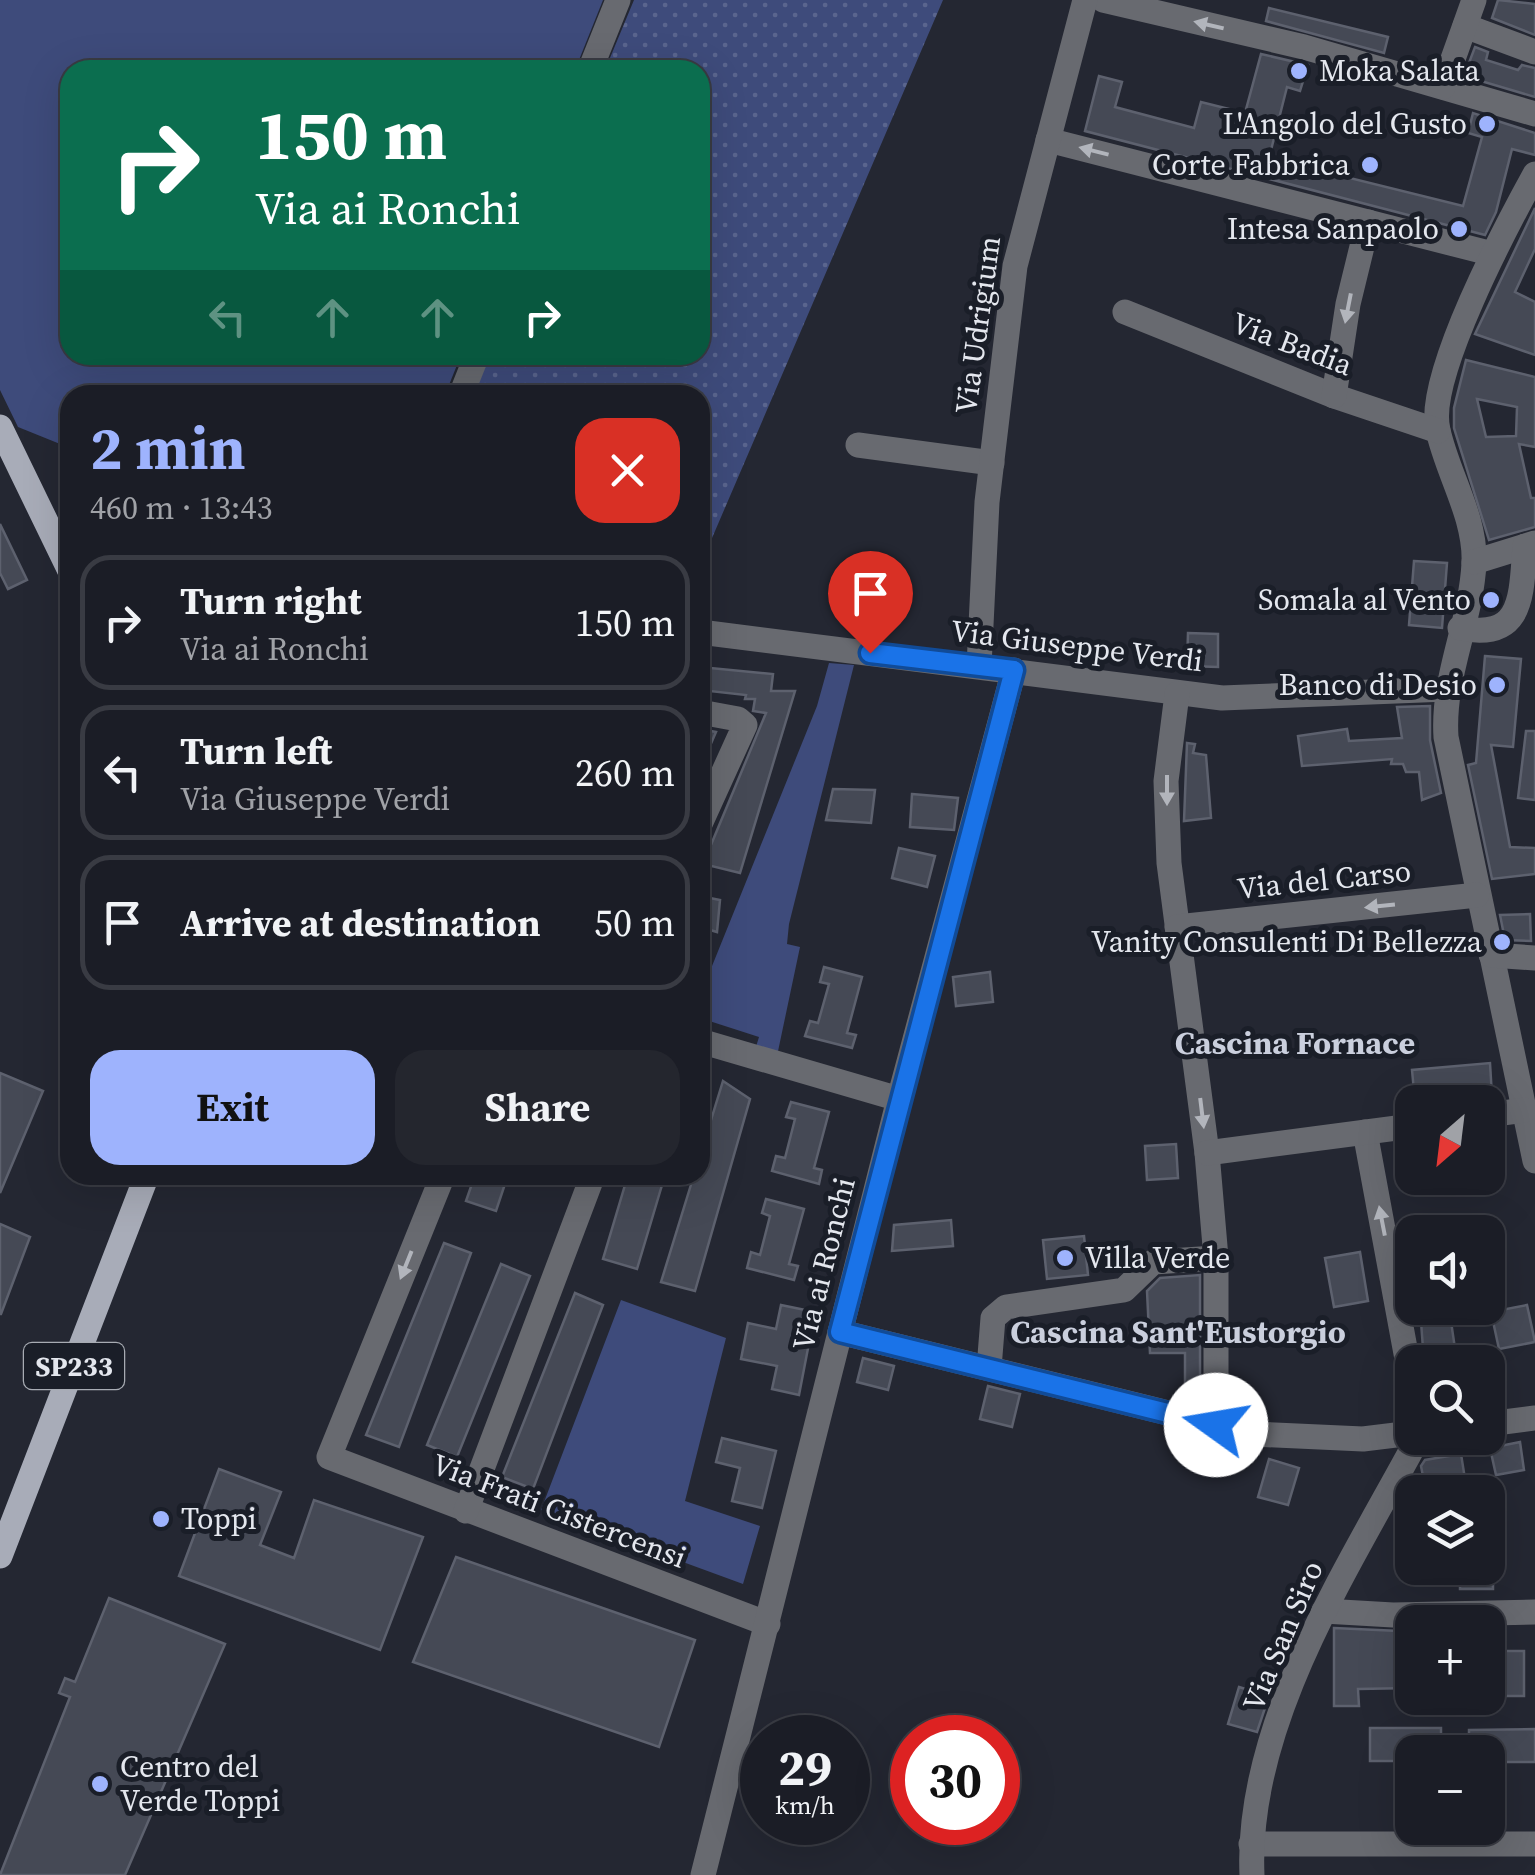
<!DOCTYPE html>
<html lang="en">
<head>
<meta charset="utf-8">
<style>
	:root { --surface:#1b1d26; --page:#24262e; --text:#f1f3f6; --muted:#a0a2a7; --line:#393b43; --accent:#9eb3fd }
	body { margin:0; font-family:"Source Serif 4",serif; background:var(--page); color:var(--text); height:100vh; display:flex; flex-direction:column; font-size:38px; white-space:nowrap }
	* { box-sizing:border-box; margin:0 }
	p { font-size:32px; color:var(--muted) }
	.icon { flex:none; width:55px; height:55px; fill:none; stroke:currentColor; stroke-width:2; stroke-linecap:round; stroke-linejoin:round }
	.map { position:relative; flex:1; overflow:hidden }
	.panel { position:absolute; left:60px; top:385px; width:650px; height:800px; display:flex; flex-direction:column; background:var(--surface); border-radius:30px; box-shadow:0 10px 40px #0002,0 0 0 2px var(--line) }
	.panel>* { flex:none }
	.guide { position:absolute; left:60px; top:60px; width:650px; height:305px; border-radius:30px; box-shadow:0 10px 40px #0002,0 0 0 2px var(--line); background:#0b6e4f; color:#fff; overflow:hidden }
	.needle { width:65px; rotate:208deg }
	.controls { position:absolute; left:1395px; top:1085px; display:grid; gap:20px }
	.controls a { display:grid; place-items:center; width:110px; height:110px; border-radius:20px; background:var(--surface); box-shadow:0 10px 40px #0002,0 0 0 2px var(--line); font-size:50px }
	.speed { position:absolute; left:740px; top:1715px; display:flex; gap:20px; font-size:50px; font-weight:700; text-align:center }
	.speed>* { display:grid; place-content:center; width:130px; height:130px; border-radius:50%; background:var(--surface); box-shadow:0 10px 40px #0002,0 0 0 2px var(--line); line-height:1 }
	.speed small { font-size:25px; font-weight:400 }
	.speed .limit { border:15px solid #d22; background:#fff; color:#111 }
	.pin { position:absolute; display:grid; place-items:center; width:85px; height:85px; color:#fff; margin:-102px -42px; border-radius:50% 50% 50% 0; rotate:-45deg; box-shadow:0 0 10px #0007 }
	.pin .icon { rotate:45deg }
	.me { position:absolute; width:110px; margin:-55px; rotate:283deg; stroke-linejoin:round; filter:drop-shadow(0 0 8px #0008) }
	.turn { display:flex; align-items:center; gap:35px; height:210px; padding:0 30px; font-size:45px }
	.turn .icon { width:130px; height:130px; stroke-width:2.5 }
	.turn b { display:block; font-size:70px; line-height:85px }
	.lanes { display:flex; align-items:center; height:95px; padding:0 30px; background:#0003; justify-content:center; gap:50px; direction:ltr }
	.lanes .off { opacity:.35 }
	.round { display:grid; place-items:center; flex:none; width:105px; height:105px; border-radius:30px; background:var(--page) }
	.head { display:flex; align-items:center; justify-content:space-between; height:170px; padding:0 30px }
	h1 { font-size:60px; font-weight:700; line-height:75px; color:var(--accent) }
	.primary-button { display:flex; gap:20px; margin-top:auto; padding:20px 30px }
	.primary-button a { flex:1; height:115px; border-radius:30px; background:var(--accent); color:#111; font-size:40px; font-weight:700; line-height:115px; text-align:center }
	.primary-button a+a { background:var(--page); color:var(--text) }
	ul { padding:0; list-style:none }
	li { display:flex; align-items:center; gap:30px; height:135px; margin:0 20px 15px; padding:0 10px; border:5px solid var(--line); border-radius:30px }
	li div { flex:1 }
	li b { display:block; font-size:38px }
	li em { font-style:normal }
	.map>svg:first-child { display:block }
</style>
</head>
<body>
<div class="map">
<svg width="1535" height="1875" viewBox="0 0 1535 1875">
	<defs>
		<pattern id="grass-dots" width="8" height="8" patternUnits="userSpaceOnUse" patternTransform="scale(2.5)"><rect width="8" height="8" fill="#3e4b7b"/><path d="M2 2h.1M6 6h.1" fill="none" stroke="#5a658e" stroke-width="1.8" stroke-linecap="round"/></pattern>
	</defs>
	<rect width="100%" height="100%" fill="#242732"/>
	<polygon fill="url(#grass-dots)" points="634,0 943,0 700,566 700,395 473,395 489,355 700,355 700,70 605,70"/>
	<g fill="#3e4b7b">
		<polygon points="0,0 603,0 575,70 70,70 70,355 461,355 445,395 70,395 70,448 18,427 0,390"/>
		<polygon points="829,663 854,665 789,924 787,944 800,947 777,1056 755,1050 759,1037 700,1018 700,976 708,976 817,706"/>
		<polygon points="621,1300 726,1338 685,1501 760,1526 743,1584 541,1510"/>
	</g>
	<g fill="#454955" stroke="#5d616e" stroke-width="2.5" fill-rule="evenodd">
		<polygon points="1498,0 1535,4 1535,35 1492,18"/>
		<polygon points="1269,8 1388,37 1384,53 1266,21"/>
		<polygon points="1475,47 1488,52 1486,60 1518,70 1522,65 1535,68 1535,97 1464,76"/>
		<polygon points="1261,54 1308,65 1300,91 1287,87 1269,158 1463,206 1482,137 1468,133 1473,113 1535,133 1535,155 1512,149 1496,212 1485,235 1085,131 1099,76 1122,82 1115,107 1194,128 1201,102 1245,113"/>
		<polygon points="1535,208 1535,249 1515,292 1535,302 1535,355 1475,334"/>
		<path d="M1466,360L1535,377V447L1519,444L1531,498H1535V527L1489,540L1454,428V408ZM1477,399L1517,407L1516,436L1486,437Z"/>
		<polygon points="0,524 27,580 8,589 0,573"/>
		<polygon points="1414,561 1447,563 1442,628 1409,625"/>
		<polygon points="1188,633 1218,634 1218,667 1187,666"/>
		<polygon points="1485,656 1521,659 1513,747 1491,745 1510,847 1535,848 1535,874 1492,879 1468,765 1476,763"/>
		<polygon points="700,667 773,674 771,691 795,691 740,873 703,864 766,713 753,711 755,699 745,699 746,695 700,690"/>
		<polygon points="1430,706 1430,740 1441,793 1422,800 1419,772 1406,772 1403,764 1391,764 1392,759 1302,766 1298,736 1347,729 1349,741 1402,738 1397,707"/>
		<polygon points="700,729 716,732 700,769"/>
		<polygon points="1526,731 1535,731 1535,800 1518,798"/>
		<polygon points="1187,743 1195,744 1193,753 1206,755 1211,818 1184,821"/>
		<polygon points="833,789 875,790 871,823 826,820"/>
		<polygon points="912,794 958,798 954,830 910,827"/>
		<polygon points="899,848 935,856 927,887 892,878"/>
		<polygon points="700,896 720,900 717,932 700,927"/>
		<polygon points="1530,914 1531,941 1505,940 1500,915"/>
		<polygon points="824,967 862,977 847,1033 856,1035 852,1048 805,1036 810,1021 818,1023 829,984 820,982"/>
		<polygon points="990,972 993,1002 956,1006 953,977"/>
		<polygon points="1490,1063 1492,1096 1415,1102 1412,1070"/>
		<polygon points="0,1073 43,1091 0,1193"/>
		<polygon points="723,1081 750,1099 695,1291 661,1282 694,1175 700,1175 700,1156"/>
		<polygon points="791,1102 829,1112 814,1168 822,1170 819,1184 772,1171 776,1156 785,1158 795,1119 786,1117"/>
		<polygon points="1176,1144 1178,1178 1147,1180 1145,1146"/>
		<polygon points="475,1175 508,1175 496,1211 466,1201"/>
		<polygon points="628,1175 665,1175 637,1269 603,1259"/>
		<polygon points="766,1199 804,1209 789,1264 798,1266 794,1280 747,1268 751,1252 760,1255 770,1216 762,1213"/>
		<polygon points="951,1220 953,1246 892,1251 894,1225"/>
		<polygon points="0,1224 30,1237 1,1314 0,1314"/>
		<polygon points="1084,1236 1088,1275 1047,1279 1043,1240"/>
		<polygon points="444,1243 471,1253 399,1447 366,1435"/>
		<polygon points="1360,1252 1368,1301 1334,1307 1325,1258"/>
		<polygon points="501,1264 530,1276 457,1457 427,1445"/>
		<polygon points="1200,1275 1200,1399 1185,1399 1185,1353 1150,1353 1147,1291 1160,1278"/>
		<polygon points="575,1293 603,1305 533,1489 502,1477"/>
		<polygon points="781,1305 815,1312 799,1395 772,1389 777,1366 741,1359 748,1323 776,1329"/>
		<polygon points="1527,1305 1535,1342 1499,1349 1491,1312"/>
		<polygon points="1420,1308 1449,1308 1457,1362 1424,1362"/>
		<polygon points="863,1358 894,1366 888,1390 857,1382"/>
		<polygon points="988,1386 1020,1394 1012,1427 980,1419"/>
		<polygon points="722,1438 776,1451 762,1508 732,1501 740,1468 716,1462"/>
		<polygon points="1520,1442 1524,1470 1496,1475 1490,1448"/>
		<polygon points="1461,1454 1465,1479 1454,1485 1456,1492 1426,1492 1421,1466 1425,1460"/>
		<polygon points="1269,1459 1299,1468 1288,1505 1258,1497"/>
		<polygon points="219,1469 281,1492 260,1545 294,1558 314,1500 423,1537 380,1650 179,1576"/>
		<polygon points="456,1557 695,1640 659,1747 413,1662"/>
		<rect x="1460" y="1568" width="33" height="21"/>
		<polygon points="109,1598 225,1644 125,1875 0,1875 70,1697 59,1693 65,1678 75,1682"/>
		<polygon points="1334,1628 1399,1631 1399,1647 1412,1647 1412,1688 1358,1689 1359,1706 1334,1706"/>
		<rect x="1491" y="1651" width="33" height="45"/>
		<polygon points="1239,1687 1269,1696 1257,1732 1228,1724"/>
		<polygon points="1370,1728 1441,1728 1441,1752 1412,1752 1412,1761 1370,1761"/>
		<polygon points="1535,1729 1535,1762 1488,1762 1488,1752 1469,1752 1469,1730"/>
	</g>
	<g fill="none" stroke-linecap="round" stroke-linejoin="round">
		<g stroke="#686a70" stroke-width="25">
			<polyline points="1103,0 1304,47 1535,114"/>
			<polyline points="1465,26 1535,52"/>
			<polyline points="590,70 618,0"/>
			<polyline points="1443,87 1474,0"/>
			<polyline points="1048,140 1493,254"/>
			<path d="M1535,174C1508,223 1425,378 1438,430C1447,473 1476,517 1474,563C1471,623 1442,676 1446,737L1535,1161"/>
			<polyline points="1125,312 1334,396 1438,431"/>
			<polyline points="461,395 477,355"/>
			<polyline points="1334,396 1348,304 1368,222"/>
			<polyline points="858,445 992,463"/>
			<polyline points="1474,562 1535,543"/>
			<path d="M1460,628C1524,641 1521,595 1525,546"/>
			<polyline points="700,632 1222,698 1447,689"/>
			<polyline points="979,666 987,502 1015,266 1085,0"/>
			<polyline points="1177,694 1166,781 1169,863 1207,1153 1216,1258 1216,1425"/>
			<polyline points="700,712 738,719 745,725 700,824"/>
			<polyline points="1177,927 1477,895"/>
			<polyline points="1491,955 1535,958"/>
			<polyline points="700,1041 899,1099"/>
			<polyline points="1488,1115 1525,1110"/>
			<polyline points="1365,1132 1412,1386"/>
			<polyline points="1207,1153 1412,1126"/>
			<polyline points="443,1175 329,1457 768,1624"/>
			<polyline points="840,1332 1253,1434 1363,1439 1412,1433"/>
			<polyline points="989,1368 993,1318 1006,1307 1124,1290 1153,1262 1216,1258"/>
			<polyline points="1488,1424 1535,1418"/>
			<polyline points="466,1511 593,1175"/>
			<polyline points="1324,1611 1393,1615 1535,1612"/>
			<polyline points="1251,1844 1535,1844"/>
			<polyline points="703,1875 899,1099 1014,670"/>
			<path d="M1252,1875C1245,1723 1349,1567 1418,1438"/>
		</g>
		<g stroke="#a8acb8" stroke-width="25">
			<polyline points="0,427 70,571"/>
			<polyline points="0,1556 147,1175"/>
		</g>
	</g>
	<defs><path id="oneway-solid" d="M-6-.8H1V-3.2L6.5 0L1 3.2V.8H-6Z" transform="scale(2.5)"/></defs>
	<g fill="#b2b5bc">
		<use href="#oneway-solid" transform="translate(1209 25) rotate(-167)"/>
		<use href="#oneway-solid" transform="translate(1094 151) rotate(-166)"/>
		<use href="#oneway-solid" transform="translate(1348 308) rotate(101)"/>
		<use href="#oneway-solid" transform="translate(1167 790) rotate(90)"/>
		<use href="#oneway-solid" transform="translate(1380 906) rotate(174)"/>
		<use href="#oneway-solid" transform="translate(1202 1113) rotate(83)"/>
		<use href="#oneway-solid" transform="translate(1382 1221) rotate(-101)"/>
		<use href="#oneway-solid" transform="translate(406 1265) rotate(112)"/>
	</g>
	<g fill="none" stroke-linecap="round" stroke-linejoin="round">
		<g stroke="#114b97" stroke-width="25">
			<polyline id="route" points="870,653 1014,670 840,1332 1216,1425"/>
		</g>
		<use href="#route" stroke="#1a73e8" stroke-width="18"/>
	</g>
	<g fill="#9eb3fd" stroke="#1a1e28" stroke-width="4">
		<circle cx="1299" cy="71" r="10"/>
		<circle cx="1487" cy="124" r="10"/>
		<circle cx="1370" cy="165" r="10"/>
		<circle cx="1459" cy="229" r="10"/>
		<circle cx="1491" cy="600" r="10"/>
		<circle cx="1497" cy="685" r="10"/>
		<circle cx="1502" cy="942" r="10"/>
		<circle cx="1065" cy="1258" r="10"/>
		<circle cx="161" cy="1519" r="10"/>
		<circle cx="100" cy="1784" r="10"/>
	</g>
	<g text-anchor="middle" stroke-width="10" stroke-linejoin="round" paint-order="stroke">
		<rect fill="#1a1e28" stroke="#a7abb3" stroke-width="2.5" x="24" y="1343" width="100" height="46" rx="8"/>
		<g font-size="28" font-weight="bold" fill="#e4e7ee">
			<text x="74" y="1376">SP233</text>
		</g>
		<g font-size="30" fill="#e4e7ee" stroke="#1a1e28" text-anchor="end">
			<text x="1319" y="81" text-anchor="start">Moka Salata</text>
			<text x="1467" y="134">L'Angolo del Gusto</text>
			<text x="1350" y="175">Corte Fabbrica</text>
			<text x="1439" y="239">Intesa Sanpaolo</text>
			<text x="1471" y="610">Somala al Vento</text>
			<text x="1477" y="695">Banco di Desio</text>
			<text x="1482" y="952">Vanity Consulenti Di Bellezza</text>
			<text x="1085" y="1268" text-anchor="start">Villa Verde</text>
			<text x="181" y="1529" text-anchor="start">Toppi</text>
			<text x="120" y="1777" text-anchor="start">Centro del<tspan x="120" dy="34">Verde Toppi</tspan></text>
		</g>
		<g font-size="30" fill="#e4e7ee" stroke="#1a1e28">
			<text transform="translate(978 325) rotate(-82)" y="10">Via Udrigium</text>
			<text transform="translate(1292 344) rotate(21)" y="10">Via Badia</text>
			<text transform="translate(1077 646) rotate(7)" y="10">Via Giuseppe Verdi</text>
			<text transform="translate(1324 880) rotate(-6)" y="10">Via del Carso</text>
			<text transform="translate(824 1264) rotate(-76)" y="10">Via ai Ronchi</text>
			<text transform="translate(559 1511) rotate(21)" y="10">Via Frati Cistercensi</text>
			<text transform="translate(1283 1636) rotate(-67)" y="10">Via San Siro</text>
		</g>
		<g font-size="32" font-weight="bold" fill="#cacfdd" stroke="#1a1e28">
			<text x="1295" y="1054">Cascina Fornace</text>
			<text x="1178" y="1343">Cascina Sant'Eustorgio</text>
		</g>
	</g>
</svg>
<div class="controls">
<a><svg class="needle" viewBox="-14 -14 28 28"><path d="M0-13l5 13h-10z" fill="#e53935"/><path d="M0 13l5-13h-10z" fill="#a0a2a7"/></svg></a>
<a><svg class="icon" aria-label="sound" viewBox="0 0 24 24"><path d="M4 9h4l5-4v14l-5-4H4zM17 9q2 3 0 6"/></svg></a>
<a><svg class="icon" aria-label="search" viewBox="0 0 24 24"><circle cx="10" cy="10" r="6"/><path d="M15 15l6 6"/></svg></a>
<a><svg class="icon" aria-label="layers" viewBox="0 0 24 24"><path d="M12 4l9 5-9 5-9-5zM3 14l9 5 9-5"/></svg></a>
<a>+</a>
<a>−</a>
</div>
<div class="speed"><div>29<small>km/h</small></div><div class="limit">30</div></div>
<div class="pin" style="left:870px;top:653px;background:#d93025"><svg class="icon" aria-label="arrive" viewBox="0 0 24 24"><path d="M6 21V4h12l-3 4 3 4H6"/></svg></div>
<svg class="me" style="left:1216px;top:1425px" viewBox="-20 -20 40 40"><circle r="19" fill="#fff"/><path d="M0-13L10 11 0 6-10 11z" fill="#1a73e8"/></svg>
<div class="guide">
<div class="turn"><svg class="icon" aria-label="right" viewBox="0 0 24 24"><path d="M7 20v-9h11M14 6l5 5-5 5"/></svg><div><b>150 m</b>Via ai Ronchi</div></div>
<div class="lanes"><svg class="icon off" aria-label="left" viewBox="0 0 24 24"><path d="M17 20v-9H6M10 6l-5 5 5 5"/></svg><svg class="icon off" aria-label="ahead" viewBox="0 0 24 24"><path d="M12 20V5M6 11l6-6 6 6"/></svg><svg class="icon off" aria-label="ahead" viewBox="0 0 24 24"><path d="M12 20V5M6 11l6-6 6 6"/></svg><svg class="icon" aria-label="right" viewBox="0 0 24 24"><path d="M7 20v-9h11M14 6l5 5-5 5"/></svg></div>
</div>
<section class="panel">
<div class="head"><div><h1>2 min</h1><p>460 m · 13:43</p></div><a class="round" style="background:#d93025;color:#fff"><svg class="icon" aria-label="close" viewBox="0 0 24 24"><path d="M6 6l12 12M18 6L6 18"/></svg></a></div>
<ul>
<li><svg class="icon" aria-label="right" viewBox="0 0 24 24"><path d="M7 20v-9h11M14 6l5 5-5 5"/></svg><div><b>Turn right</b><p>Via ai Ronchi</p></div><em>150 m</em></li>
<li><svg class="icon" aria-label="left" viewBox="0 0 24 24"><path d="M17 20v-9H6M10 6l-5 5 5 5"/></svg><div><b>Turn left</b><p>Via Giuseppe Verdi</p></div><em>260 m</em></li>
<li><svg class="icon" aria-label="arrive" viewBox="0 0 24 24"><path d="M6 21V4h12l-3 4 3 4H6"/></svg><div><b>Arrive at destination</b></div><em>50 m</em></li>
</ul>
<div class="primary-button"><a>Exit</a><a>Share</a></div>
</section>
</div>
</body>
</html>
